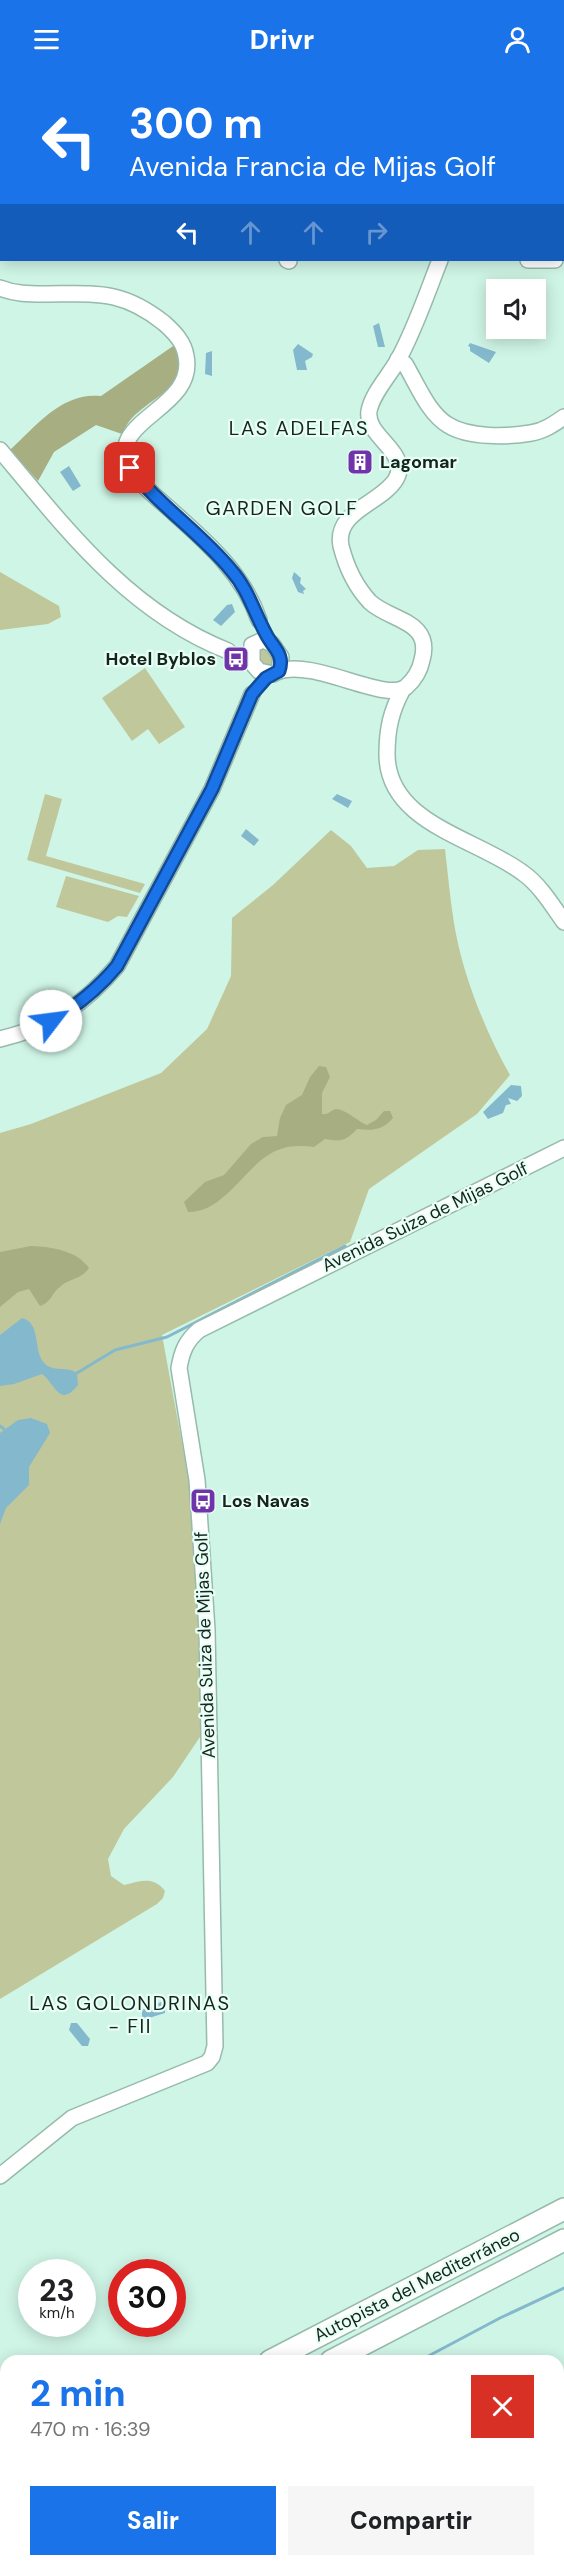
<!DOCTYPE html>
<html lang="es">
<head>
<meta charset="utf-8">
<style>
	:root { --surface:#fff; --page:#f6f6f6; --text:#202124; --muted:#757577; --accent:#1a73e8 }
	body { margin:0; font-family:"DM Sans",sans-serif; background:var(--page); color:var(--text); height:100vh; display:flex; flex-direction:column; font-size:22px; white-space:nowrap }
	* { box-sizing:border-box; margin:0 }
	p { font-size:20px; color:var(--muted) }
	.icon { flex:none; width:33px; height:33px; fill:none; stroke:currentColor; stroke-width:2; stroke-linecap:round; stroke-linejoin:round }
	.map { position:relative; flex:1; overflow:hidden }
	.details { position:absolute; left:0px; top:2277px; width:564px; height:212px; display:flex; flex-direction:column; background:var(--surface); border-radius:18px 18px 0 0; box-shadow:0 3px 15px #0003 }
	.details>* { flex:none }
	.top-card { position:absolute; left:0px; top:0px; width:564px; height:183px; box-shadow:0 3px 15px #0003; background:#1a73e8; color:#fff; overflow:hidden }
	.tools { position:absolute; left:486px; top:201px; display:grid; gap:12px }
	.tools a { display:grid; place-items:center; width:60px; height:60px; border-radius:0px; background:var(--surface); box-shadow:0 3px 15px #0003; font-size:30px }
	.speed { position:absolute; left:18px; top:2181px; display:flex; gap:12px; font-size:30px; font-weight:700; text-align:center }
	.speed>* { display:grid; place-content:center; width:78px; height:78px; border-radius:50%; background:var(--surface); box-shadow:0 3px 15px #0003; line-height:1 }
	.speed small { font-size:15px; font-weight:400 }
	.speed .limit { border:9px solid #d22; background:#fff; color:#111 }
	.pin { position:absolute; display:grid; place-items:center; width:51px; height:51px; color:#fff; margin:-26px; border-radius:12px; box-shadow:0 3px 9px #0006 }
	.me { position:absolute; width:66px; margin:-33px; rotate:60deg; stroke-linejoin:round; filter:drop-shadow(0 0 4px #0008) }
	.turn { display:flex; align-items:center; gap:21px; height:126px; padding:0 30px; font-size:27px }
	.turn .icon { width:78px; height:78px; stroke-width:2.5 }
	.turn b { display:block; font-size:42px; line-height:51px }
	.lanes { display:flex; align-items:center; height:57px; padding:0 30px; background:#0003; justify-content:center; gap:30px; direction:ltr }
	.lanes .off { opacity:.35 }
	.round { display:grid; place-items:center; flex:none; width:63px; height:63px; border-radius:0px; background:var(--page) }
	.headline { display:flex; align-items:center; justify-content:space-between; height:102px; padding:0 30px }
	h1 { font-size:36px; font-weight:800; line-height:45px; color:var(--accent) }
	.cta { display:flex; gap:12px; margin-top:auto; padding:12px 30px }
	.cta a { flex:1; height:69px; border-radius:0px; background:var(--accent); color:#fff; font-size:24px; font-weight:800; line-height:69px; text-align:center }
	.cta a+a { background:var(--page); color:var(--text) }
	header { display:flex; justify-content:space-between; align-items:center; height:78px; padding:0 30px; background:var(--accent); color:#fff; font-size:27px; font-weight:800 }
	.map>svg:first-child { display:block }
</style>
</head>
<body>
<header><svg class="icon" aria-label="menu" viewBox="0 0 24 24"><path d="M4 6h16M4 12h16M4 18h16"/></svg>Drivr<svg class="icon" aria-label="person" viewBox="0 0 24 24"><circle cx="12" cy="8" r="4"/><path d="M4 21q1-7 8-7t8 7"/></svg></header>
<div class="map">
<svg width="564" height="2488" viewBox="0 0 564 2488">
	<rect width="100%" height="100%" fill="#cff5e6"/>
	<g fill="#c0c89b">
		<polygon points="0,494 59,528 61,539 48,546 0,552"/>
		<polygon points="266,569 274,577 273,590 264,592 255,573"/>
		<polygon points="145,590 185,649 159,666 148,651 132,663 102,620"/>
		<polygon points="45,716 62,721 46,778 145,806 140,815 27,782"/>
		<path d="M331,752L351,768L367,790L394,788L418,772L445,771C448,796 450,821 454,845C462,895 485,953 510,997L477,1036L369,1111L350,1164L162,1257L189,1403L196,1495L202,1656L173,1699L124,1751L108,1781L111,1798L124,1807C142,1803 153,1798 165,1813L163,1820L157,1826L0,1921V1055L31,1046L161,995L207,951L231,898L232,840L273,807Z"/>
		<polygon points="66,798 139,818 127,839 118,838 108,844 56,829"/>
		<polygon points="564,2309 564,2342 558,2344 558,2312"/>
	</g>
	<g fill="#a7ae82">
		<path d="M176,266C192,308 157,315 132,340C128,344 125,350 122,356L96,347L54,374L38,403L10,372C37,347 62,314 101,318Z"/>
		<path d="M319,988L326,989L330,999L322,1015V1036C329,1037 329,1033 336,1031C343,1030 358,1043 367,1047L376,1042L384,1033H390L393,1040C383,1052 372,1053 357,1051C346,1063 341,1064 325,1061L314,1069C304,1068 292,1067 281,1071C247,1081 228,1134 188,1134L184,1124L205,1104L224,1097L251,1066L263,1059L277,1058L280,1040L286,1027L302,1017L310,999Z"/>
		<path d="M31,1168C52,1169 76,1172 89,1190C81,1202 70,1200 61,1208C52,1214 51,1225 40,1228L29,1211L18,1214L0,1229V1174Z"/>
	</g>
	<g fill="#84b8cc">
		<polygon points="379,245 385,269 378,269 373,248"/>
		<polygon points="470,265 496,274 489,285 470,273 470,269 468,268"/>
		<polygon points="298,266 313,276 312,279 305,283 307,292 297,292 293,272"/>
		<polygon points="212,273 212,298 205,296 206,275"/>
		<polygon points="69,388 81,408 73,413 60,394"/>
		<polygon points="294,494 301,500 300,505 306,511 303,513 304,516 298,514 292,500"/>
		<polygon points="232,526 235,534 221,548 213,542 227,527"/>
		<polygon points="337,716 352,723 348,730 332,721"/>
		<polygon points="246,751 259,762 254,768 241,758"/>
		<polygon points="511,1007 521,1008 522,1018 517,1023 508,1020 511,1026 506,1027 503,1035 488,1041 483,1034"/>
		<path d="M22,1240C40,1244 34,1269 42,1282C50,1296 66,1287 77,1295L78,1307C59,1331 55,1305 42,1296L14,1306L0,1308V1257Z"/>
		<polygon points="31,1340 47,1346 50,1355 29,1389 29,1407 6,1430 0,1446 0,1355 18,1342"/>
		<polygon points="161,1924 165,1928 165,1935 146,1941 142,1939 142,1932"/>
		<polygon points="71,1945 77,1945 90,1961 88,1968 82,1968 69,1952"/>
	</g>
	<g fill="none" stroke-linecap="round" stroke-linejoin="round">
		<g stroke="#84b8cc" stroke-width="3">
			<polyline points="77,1295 115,1272 167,1259 345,1168"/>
			<polyline points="0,1348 4,1351"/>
			<polyline points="419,2283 500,2240 564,2210"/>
			<polyline points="49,2488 58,2482"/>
		</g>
		<g stroke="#96baac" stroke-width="18">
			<g id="minor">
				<polyline points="252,0 253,2"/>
				<polyline points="531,0 533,2"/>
				<polyline points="52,2 54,0"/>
				<polyline points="350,2 350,0"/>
				<polyline points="470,2 472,0"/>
				<polyline points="562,18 564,19"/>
				<polyline points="0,144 2,143"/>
				<polyline points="287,182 289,183"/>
				<polyline points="528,182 555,182"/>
				<path d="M0,210C15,216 29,216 44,216C96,216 121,211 164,245C174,254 184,264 186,278C197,333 100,342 132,392C142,409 159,421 173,434C208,465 244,497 259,542"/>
				<path d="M398,281L405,286C417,306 428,335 448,347C469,360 507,359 531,355C544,353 554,346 564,339"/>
				<path d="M0,372C66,451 129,534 228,573"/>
				<polygon points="263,562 272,566 281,579 279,593 273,596 259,593 252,585 252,567"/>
				<path d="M279,593C315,581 385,625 406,609C414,602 420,592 422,582C433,542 390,543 370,524C356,509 346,488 341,468C334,433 382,425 396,401C411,374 365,359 369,333C372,316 389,298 398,282C415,251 427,215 440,182"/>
				<path d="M403,611C391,633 387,651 387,676C387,746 477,760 523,795C540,807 552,827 564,844"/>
				<path d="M0,961C50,949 84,927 117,888L212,711L252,616"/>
				<path d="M0,2098L72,2040L207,1985L212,1979L215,1968L207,1552L197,1402L179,1290C182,1273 186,1263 199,1252L564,1070"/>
				<polyline points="558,2305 564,2303"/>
			</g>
		</g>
		<g stroke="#96baac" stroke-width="24">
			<g id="highway">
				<polyline points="270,2283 564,2131"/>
				<polyline points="331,2283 564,2162"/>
				<polyline points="0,2411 6,2409"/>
				<polyline points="0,2441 6,2439"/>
			</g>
		</g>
		<use href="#minor" stroke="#fff" stroke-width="15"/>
		<use href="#highway" stroke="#fff" stroke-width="21"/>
	</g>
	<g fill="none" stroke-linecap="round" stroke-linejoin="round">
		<g stroke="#114b97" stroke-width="15">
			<path id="route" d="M51,943C77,928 97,912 117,888L212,711L252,616L266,600L279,593C285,576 273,570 266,556C254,534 248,511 231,492C201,455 159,428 130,390"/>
		</g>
		<use href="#route" stroke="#1a73e8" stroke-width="10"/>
	</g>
	<defs>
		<g id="building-square" transform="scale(1.35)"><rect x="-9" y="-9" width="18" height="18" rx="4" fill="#7034aa" stroke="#e8fff5"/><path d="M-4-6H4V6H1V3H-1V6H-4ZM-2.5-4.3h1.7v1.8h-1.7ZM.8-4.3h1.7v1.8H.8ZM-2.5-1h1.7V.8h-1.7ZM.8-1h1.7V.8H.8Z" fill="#fff"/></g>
		<g id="bus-square" transform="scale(1.35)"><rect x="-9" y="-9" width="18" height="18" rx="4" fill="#7034aa" stroke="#e8fff5"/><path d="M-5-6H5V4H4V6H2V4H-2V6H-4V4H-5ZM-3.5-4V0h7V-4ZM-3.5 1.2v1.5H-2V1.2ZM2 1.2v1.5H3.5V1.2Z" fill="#fff"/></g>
	</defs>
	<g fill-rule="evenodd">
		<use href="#building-square" x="360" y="384"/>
		<use href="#bus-square" x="236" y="581"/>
		<use href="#bus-square" x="203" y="1423"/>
	</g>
	<g text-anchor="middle" stroke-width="4.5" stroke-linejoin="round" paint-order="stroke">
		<g font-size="18" font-weight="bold" fill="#16241f" stroke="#e8fff5" text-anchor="start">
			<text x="380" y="390">Lagomar</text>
			<text x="216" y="587" text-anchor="end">Hotel Byblos</text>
			<text x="222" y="1429">Los Navas</text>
		</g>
		<g font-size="18" fill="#16241f" stroke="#e8fff5">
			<text transform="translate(425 1139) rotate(-26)" y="6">Avenida Suiza de Mijas Golf</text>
			<text transform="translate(205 1567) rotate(-92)" y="6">Avenida Suiza de Mijas Golf</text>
			<text transform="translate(417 2207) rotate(-27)" y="6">Autopista del Mediterráneo</text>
		</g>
		<g font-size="20" letter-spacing="1.5" fill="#16241f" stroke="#e8fff5">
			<text x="299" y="357">LAS ADELFAS</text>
			<text x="282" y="437">GARDEN GOLF</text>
			<text x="130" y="1932">LAS GOLONDRINAS<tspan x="130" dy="23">- FII</tspan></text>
		</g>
	</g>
</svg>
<div class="tools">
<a><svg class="icon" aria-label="sound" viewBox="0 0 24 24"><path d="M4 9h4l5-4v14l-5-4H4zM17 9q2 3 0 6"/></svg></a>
</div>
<div class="speed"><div>23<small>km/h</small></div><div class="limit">30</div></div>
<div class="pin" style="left:130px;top:390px;background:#d93025"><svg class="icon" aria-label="arrive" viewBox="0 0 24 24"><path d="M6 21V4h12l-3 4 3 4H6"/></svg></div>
<svg class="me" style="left:51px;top:943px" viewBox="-20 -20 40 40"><circle r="19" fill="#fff"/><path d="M0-13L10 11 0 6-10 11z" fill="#1a73e8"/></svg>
<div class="top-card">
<div class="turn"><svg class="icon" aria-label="left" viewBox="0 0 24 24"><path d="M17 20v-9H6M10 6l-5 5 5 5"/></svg><div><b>300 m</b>Avenida Francia de Mijas Golf</div></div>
<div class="lanes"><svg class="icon" aria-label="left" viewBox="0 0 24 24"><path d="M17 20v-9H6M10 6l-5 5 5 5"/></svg><svg class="icon off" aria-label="ahead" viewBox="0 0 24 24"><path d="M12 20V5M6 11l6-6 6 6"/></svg><svg class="icon off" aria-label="ahead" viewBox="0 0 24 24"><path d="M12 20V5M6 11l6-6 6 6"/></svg><svg class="icon off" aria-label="right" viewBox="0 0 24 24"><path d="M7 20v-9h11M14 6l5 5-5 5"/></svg></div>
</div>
<section class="details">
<div class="headline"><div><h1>2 min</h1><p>470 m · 16:39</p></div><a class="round" style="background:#d93025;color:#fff"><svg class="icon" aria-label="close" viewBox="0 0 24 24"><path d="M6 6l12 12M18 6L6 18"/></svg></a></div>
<div class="cta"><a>Salir</a><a>Compartir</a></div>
</section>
</div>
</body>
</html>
